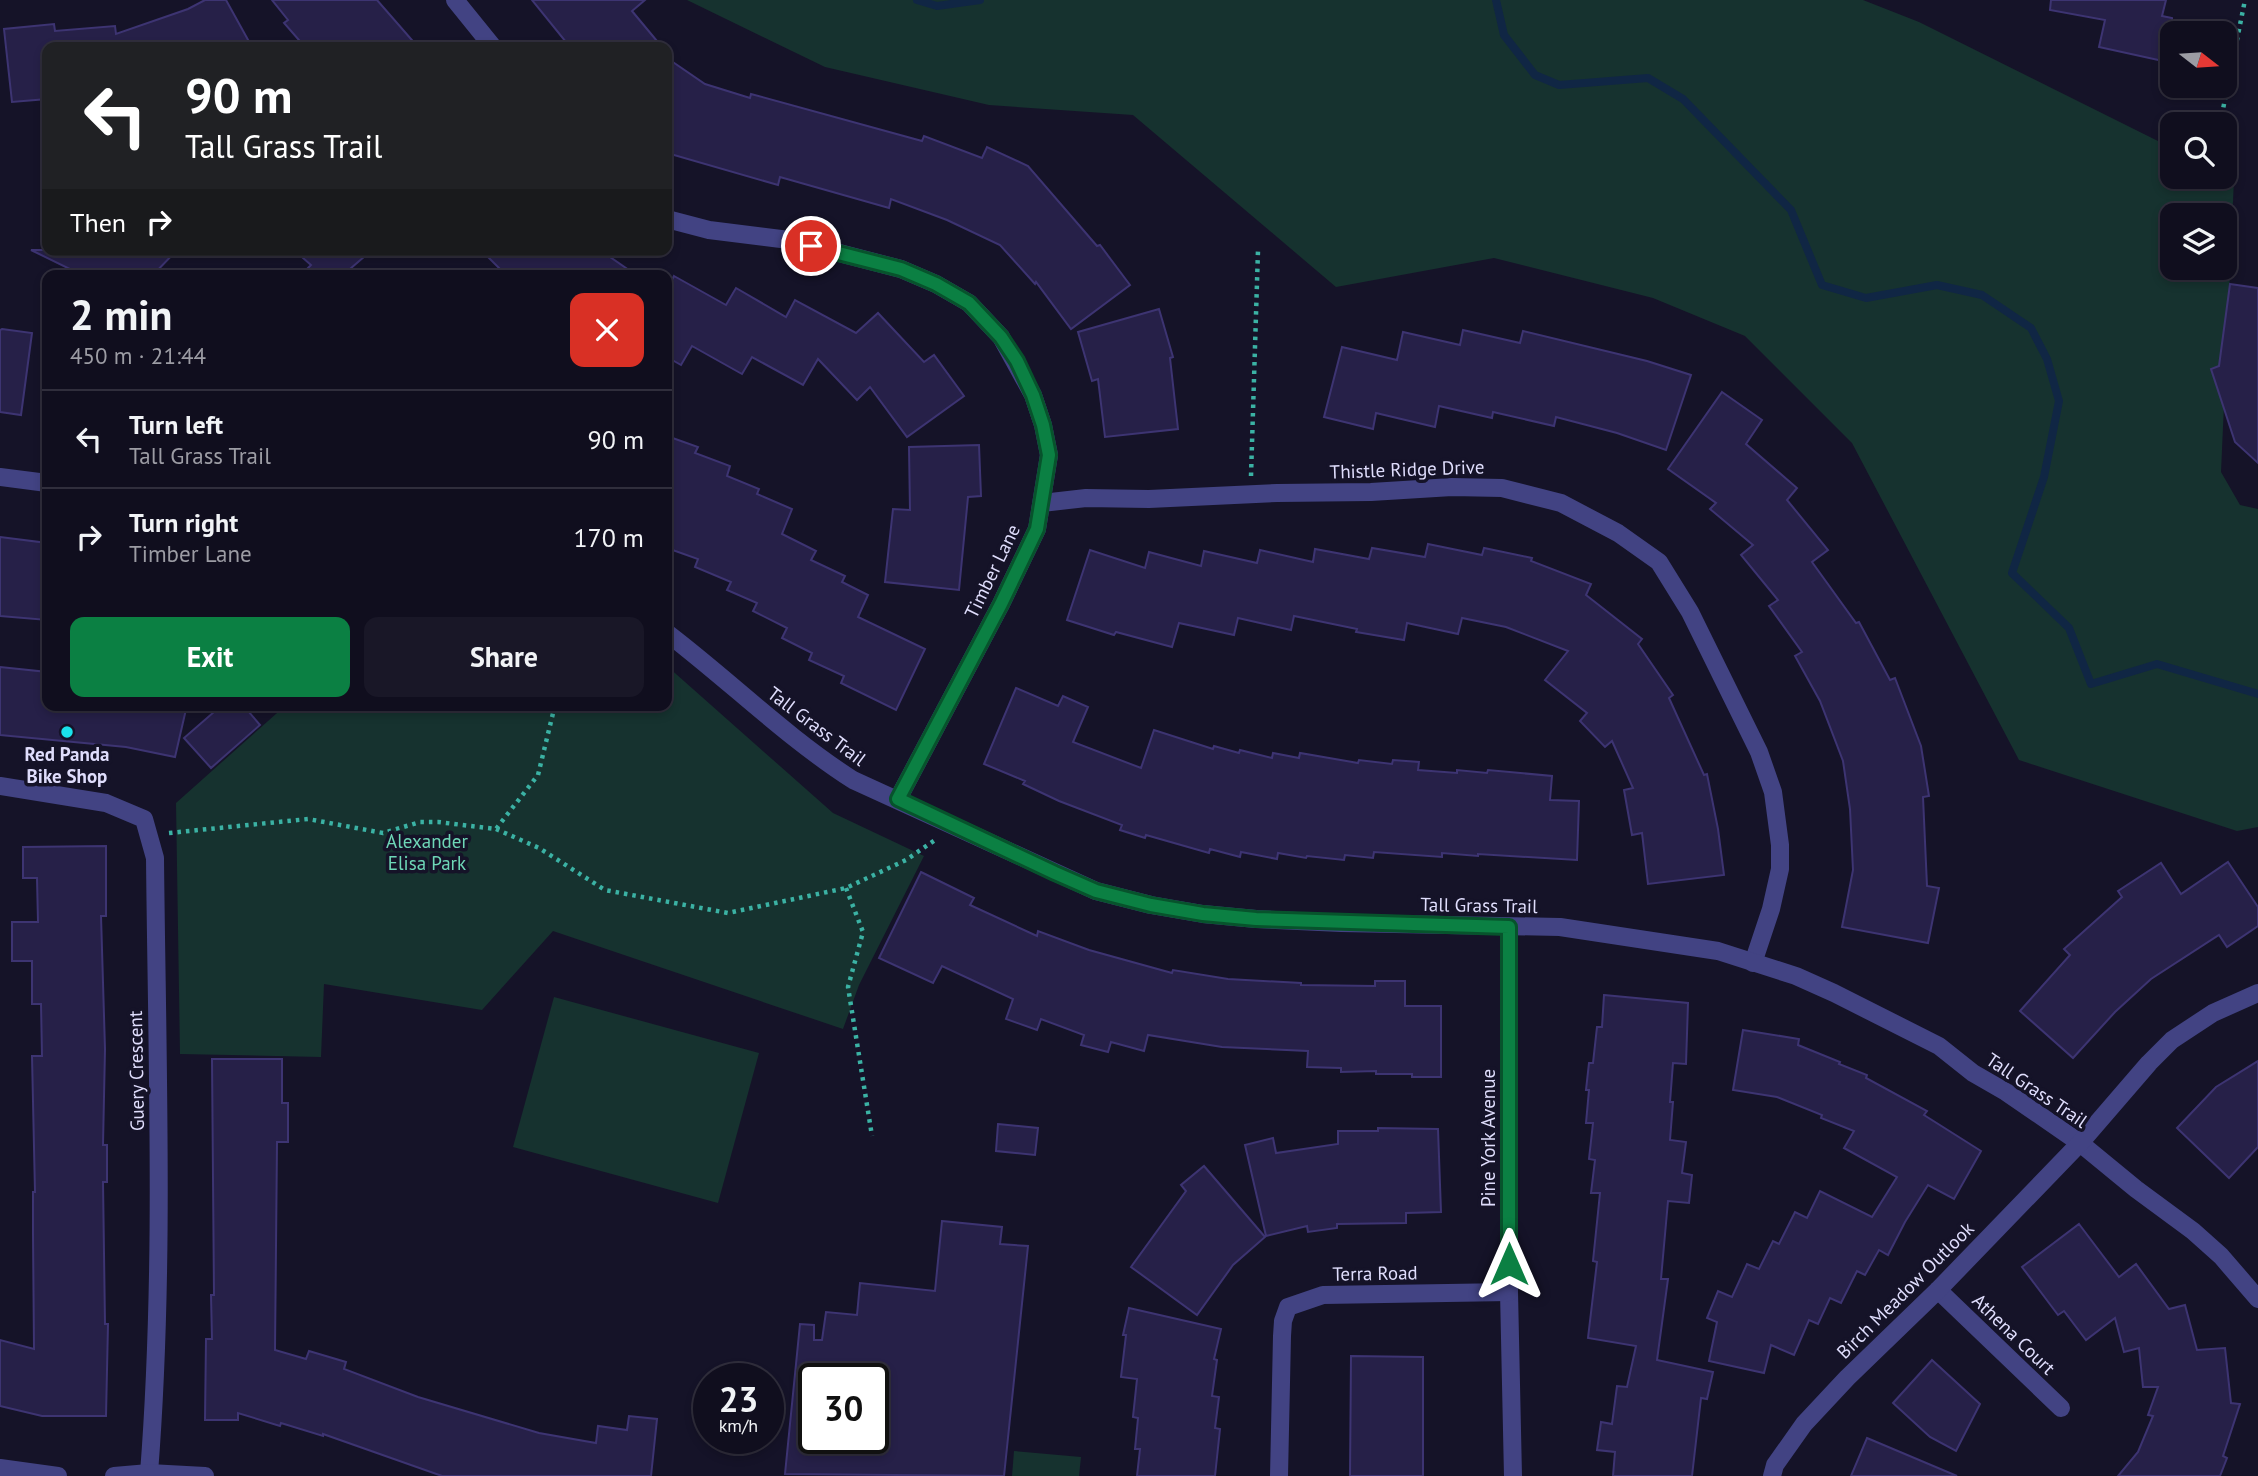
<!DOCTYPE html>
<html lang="en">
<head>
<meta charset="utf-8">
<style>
	:root { --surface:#100e1e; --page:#191727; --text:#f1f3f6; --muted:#9c9ca4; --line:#302e3c; --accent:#0b8043 }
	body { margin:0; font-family:"PT Sans",sans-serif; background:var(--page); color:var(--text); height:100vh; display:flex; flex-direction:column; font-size:26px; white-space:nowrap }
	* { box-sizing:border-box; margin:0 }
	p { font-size:23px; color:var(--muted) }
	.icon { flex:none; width:38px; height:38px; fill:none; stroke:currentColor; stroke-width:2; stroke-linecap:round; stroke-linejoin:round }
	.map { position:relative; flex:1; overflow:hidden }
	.side { position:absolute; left:42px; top:270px; width:630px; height:441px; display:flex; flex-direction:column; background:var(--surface); border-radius:14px; box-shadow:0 4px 10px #0003,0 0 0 2px var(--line) }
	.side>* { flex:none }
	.guide { position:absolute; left:42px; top:42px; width:630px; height:214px; border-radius:14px; box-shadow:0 4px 10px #0003,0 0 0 2px var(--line); background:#202124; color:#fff; overflow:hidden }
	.needle { width:46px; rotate:107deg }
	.tools { position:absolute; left:2160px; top:21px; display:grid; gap:14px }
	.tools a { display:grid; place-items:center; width:77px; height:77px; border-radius:14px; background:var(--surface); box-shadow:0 4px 10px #0003,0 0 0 2px var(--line); font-size:35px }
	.speed { position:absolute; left:693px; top:1363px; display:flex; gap:14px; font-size:35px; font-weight:700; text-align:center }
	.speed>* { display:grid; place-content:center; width:91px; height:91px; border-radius:50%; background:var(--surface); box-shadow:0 4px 10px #0003,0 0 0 2px var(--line); line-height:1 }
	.speed small { font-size:18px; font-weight:400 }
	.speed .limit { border:4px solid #111; border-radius:10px; background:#fff; color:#111 }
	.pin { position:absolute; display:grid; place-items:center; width:60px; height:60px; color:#fff; margin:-30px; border:4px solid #fff; border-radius:50%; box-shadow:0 2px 7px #0007 }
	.me { position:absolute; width:77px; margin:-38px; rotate:0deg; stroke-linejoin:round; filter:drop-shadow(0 0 5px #0008) }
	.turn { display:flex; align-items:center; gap:24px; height:147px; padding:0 28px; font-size:32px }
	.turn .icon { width:91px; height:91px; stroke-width:2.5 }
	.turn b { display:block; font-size:49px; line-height:60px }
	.then { display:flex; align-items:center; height:66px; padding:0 28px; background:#0003; gap:14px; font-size:26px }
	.round { display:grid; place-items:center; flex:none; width:74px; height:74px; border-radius:14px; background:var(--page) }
	.head { display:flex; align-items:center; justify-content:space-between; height:119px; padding:0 28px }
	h1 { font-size:42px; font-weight:700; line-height:52px }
	.button { display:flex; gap:14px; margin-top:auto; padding:14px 28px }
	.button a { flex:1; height:80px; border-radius:14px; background:var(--accent); color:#fff; font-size:28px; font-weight:700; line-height:80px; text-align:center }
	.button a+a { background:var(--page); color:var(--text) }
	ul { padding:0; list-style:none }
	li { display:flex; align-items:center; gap:21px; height:98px; padding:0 28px; border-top:2px solid var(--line) }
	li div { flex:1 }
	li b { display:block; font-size:26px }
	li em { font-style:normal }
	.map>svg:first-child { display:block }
</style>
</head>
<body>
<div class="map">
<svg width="2258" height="1476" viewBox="0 0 2258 1476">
	<rect width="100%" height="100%" fill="#151328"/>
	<g fill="#16322f" fill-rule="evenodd">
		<path d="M687,0H1863L1919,22L2172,148V177H2224V174L2234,179L2221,472L2240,505L2258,509V827L2237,831L2019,760L1852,443L1745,336L1653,298L1494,258L1336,287L1133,115L989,105L825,67ZM2172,215H2224V268H2172Z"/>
		<polygon points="667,666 833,813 924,856 859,985 843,1029 553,931 482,1010 324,984 321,1057 180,1054 176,803 286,705 667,705"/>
		<polygon points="554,997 759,1053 718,1203 513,1147"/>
		<polygon points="1014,1451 1081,1457 1079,1476 1012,1476"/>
	</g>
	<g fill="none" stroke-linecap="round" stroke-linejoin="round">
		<g stroke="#102644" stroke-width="8">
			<polyline points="917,0 937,6 980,0"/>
			<polyline points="1496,0 1504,35 1535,75 1559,85 1648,78 1683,99 1791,210 1822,285 1866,298 1937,285 1982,295 2031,328 2047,359 2059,401 2044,477 2012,573 2069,628 2091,684 2157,664 2258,694"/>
		</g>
	</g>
	<g fill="#262048" stroke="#3d3472" stroke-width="2" fill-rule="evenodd">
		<polygon points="205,0 226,0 252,47 47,47 47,99 12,102 4,29 54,24 55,31 115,26 116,34 188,9"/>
		<polygon points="272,0 377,0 418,47 305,47 284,23 288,20"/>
		<polygon points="532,0 645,0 632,11 662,47 570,47"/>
		<polygon points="2051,0 2166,0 2162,16 2172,18 2172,63 2099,47 2105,20 2050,10"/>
		<polygon points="667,58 705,84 750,98 751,94 922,141 924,136 982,158 987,147 1028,166 1097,246 1100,245 1130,285 1071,329 1036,282 1035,284 1000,245 947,220 891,199 889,208 780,177 778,185 667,153"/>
		<polygon points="31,250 177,250 153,275 82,275"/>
		<polygon points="294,250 372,250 343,275 301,275 311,265"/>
		<polygon points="481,250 600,250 636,275 506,275"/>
		<polygon points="674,276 726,305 736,288 786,317 795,300 856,333 878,313 924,362 934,355 964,396 907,437 870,387 857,400 818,359 803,385 752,357 742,374 692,346 681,365 667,357 667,290"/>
		<polygon points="2230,284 2258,288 2258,463 2235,442 2211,369 2219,366"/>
		<polygon points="1159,309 1173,357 1170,358 1178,429 1105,437 1098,379 1092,381 1078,332"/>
		<polygon points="2,329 32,333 21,415 0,412 0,330"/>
		<polygon points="1463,330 1520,343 1523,331 1647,361 1691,375 1666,450 1617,433 1556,417 1554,426 1493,412 1492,418 1439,406 1435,427 1376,413 1373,429 1324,417 1342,347 1397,360 1403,332 1460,345"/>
		<polygon points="1722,392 1762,420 1746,444 1797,488 1787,500 1828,550 1812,562 1856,623 1859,622 1890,680 1895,678 1921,746 1929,796 1923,797 1927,886 1939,888 1928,943 1842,927 1853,870 1850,809 1843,761 1820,701 1795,656 1802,652 1769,606 1778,600 1741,555 1753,545 1710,509 1716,503 1668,469"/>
		<polygon points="667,436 698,447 695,453 730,466 727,476 759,489 757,494 792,509 782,534 816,551 811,560 845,576 842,582 868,595 858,617 925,649 896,710 841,683 844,676 809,660 812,653 782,638 787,628 753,611 757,603 727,590 731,582 695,567 698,559 667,548"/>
		<polygon points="979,445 981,496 968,497 959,590 885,582 893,509 910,510 909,447"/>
		<polygon points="0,537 47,543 47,620 0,616"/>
		<polygon points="1428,544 1482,555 1484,548 1532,558 1531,561 1591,584 1586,595 1642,639 1638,644 1673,695 1669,698 1704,775 1707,774 1718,829 1724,875 1648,884 1642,833 1632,835 1624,790 1633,788 1612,741 1605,747 1580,721 1587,713 1545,680 1568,651 1506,627 1462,618 1458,634 1407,623 1404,640 1356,632 1357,629 1294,616 1291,630 1238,618 1234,635 1179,623 1172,647 1116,632 1114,635 1067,620 1090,550 1145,568 1149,552 1201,566 1204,551 1257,563 1260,550 1313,562 1315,549 1369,559 1372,548 1425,557"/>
		<polygon points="0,667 47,672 45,705 187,705 175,757 126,747 0,735"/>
		<polygon points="1016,688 1058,706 1063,696 1088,707 1073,742 1141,768 1154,730 1213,749 1214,746 1239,753 1240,750 1272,758 1273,753 1299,758 1300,753 1358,763 1359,760 1392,764 1393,760 1419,762 1418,770 1457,773 1457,770 1487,773 1488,770 1552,776 1550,800 1579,801 1577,860 1478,854 1478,856 1442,853 1442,857 1374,852 1373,858 1345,855 1344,860 1307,856 1306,858 1278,853 1277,859 1241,852 1240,857 1210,849 1209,853 1146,835 1145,838 1120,830 1122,825 1059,801 1023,784 1025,781 984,764"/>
		<polygon points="222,705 243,705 260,725 211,768 184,738"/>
		<polygon points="106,846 106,916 101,916 105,1049 103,1145 107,1145 107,1182 103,1182 105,1324 108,1324 106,1416 42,1416 0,1406 0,1340 34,1349 33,1234 33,1192 35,1192 32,1056 42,1056 41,1004 32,1004 32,961 12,961 12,922 38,922 37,878 23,878 23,847"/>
		<polygon points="2228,862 2258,907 2258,926 2227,947 2219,935 2151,979 2115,1012 2073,1058 2020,1011 2070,955 2064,949 2122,897 2118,891 2161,863 2181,894"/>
		<polygon points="921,872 974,898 970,905 1037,936 1038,931 1089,950 1172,973 1173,970 1228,979 1301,983 1301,985 1375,986 1375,981 1405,981 1405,1006 1441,1006 1441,1077 1412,1077 1412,1074 1376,1074 1376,1071 1341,1072 1341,1068 1307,1067 1308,1051 1222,1047 1148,1035 1144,1051 1111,1042 1108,1052 1081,1045 1084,1035 1041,1019 1037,1030 1006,1019 1013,999 942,966 933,983 879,958"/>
		<polygon points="1604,995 1688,1003 1686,1064 1673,1063 1670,1102 1673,1102 1670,1140 1686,1142 1682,1173 1692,1175 1689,1203 1668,1201 1661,1279 1668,1279 1657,1360 1713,1372 1707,1399 1701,1398 1692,1476 1613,1476 1615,1452 1597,1450 1601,1422 1612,1424 1617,1386 1627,1387 1636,1346 1588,1338 1597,1262 1593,1261 1600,1193 1591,1193 1595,1160 1589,1159 1593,1123 1586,1123 1589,1090 1586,1090 1589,1063 1593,1063 1597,1027 1602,1027"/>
		<polygon points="1743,1030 1799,1039 1798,1045 1840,1062 1839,1064 1867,1075 1866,1078 1927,1111 1924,1115 1981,1151 1954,1199 1928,1185 1905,1222 1888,1255 1879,1250 1865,1275 1857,1271 1841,1303 1830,1298 1818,1324 1809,1320 1794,1355 1771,1345 1764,1373 1709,1361 1717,1322 1707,1318 1718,1291 1732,1297 1747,1264 1759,1269 1773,1241 1779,1244 1795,1212 1807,1218 1820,1191 1872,1217 1897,1177 1844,1148 1854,1131 1821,1118 1822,1115 1777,1097 1733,1090"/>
		<polygon points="212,1059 282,1059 282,1103 288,1103 288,1142 277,1142 275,1350 306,1359 309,1351 346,1362 344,1369 418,1397 539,1433 596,1443 598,1426 627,1430 629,1416 657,1419 651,1476 442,1476 323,1434 323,1436 281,1423 280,1426 238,1413 238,1420 205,1420 206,1339 212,1339 211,1295 214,1295"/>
		<polygon points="2258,1061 2258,1147 2229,1178 2177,1128 2216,1087"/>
		<polygon points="998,1124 1038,1128 1035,1155 996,1151"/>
		<polygon points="1378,1128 1438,1129 1441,1212 1406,1213 1406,1223 1337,1224 1337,1228 1308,1232 1307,1226 1266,1236 1245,1145 1273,1138 1276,1153 1338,1144 1338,1131 1378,1131"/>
		<polygon points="1204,1166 1265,1237 1233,1265 1197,1315 1131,1267 1186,1191 1181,1185"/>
		<path d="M942,1221L1002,1227L1000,1244L1028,1246L1004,1476L785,1474L800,1324L814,1325V1340H822L826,1312L857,1315L860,1283L935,1291ZM814,1379H873V1438H814Z"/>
		<polygon points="2079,1224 2119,1277 2136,1264 2169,1309 2185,1305 2197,1350 2225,1348 2231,1403 2240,1404 2223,1456 2227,1458 2220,1476 2118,1476 2138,1452 2153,1416 2148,1415 2158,1387 2143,1387 2139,1348 2124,1352 2115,1318 2086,1340 2064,1311 2058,1315 2022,1267"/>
		<polygon points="1129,1308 1221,1329 1214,1359 1217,1360 1212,1396 1219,1397 1215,1428 1220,1429 1215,1476 1137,1476 1140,1449 1135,1449 1138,1418 1133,1417 1137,1379 1121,1377 1126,1335 1123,1335"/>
		<polygon points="1351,1356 1423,1357 1423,1476 1350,1476"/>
		<polygon points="1932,1360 1980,1404 1956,1451 1930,1437 1893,1403"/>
		<polygon points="1867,1438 1957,1476 1851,1476"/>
	</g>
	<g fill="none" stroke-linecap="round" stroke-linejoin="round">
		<g stroke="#3bb2a4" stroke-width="4.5" stroke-dasharray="3.5 5" stroke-linecap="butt">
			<polyline points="2220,124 2245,0"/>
			<polyline points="2197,186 2201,177"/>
			<polyline points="1251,476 1258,250"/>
			<polyline points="496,829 539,848 605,890 728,913 846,888 906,860 935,840"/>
			<polyline points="169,833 308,819 383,833 420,822 438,822 496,829 538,775 555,705"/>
			<polyline points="846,888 863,932 848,987 872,1136"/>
		</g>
		<g stroke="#424383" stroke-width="18">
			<polyline points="455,0 493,47"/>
			<polyline points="667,219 709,230 789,240 901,269 936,284 969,303 1001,337 1033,395 1043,425 1049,455 1037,529 1001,604 898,799"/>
			<polyline points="0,477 47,483"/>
			<polyline points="1042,503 1086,498 1149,499 1277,493 1371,492 1452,487 1502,488 1561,503 1618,533 1659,562 1690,612 1759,752 1773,792 1780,845 1780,869 1771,909 1753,963"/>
			<path d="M667,633C730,681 786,737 853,780L1096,891L1151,905L1203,914L1256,919L1341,923L1560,927L1718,951L1796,976L1834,993L1939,1046L1973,1073L2006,1092L2080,1143L2136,1189L2193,1231L2221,1256L2258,1299"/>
			<path d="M0,786L106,803L144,819L155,858C157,1063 165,1269 149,1473"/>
			<polyline points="1509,927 1509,1292 1513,1476"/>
			<polyline points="1938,1290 2061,1408"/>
			<polyline points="0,1468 58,1476"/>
			<polyline points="114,1476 149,1473 205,1476"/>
			<polyline points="1279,1476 1282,1336 1283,1321 1288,1307 1323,1295 1509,1292"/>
			<polyline points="1772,1476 1775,1465 1804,1424 1847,1378 1938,1290 2080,1143 2149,1063 2172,1040 2213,1013 2258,993"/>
		</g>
	</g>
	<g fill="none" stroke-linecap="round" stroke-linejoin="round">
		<g stroke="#07532c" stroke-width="18">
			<polyline id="route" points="811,246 901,269 936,284 969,303 1001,337 1017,361 1033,395 1043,425 1049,455 1037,529 1001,604 898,799 1055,873 1096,891 1151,905 1203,914 1256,919 1509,927 1509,1264"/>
		</g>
		<use href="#route" stroke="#0b8043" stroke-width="12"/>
	</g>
	<circle fill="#1ae2eb" stroke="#151328" stroke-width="2.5" cx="67" cy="732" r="7"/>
	<g text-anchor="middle" stroke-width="7" stroke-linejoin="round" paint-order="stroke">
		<g font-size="19" fill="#dfddfc" stroke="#151328">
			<text transform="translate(1407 469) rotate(-2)" y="7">Thistle Ridge Drive</text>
			<text transform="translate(992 571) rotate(-64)" y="7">Timber Lane</text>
			<text transform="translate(817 726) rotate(37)" y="7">Tall Grass Trail</text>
			<text transform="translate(1479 905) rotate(1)" y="7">Tall Grass Trail</text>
			<text transform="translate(136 1071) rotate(-91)" y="7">Guery Crescent</text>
			<text transform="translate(2037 1090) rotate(34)" y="7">Tall Grass Trail</text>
			<text transform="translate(1488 1138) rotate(-90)" y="7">Pine York Avenue</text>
			<text transform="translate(1375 1273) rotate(-1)" y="7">Terra Road</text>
			<text transform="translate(1905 1290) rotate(-45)" y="7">Birch Meadow Outlook</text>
			<text transform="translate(2014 1334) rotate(44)" y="7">Athena Court</text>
		</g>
		<g font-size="19" font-weight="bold" fill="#dfddfc" stroke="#151328">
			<text x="67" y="761">Red Panda<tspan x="67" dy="22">Bike Shop</tspan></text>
		</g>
		<g font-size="19" fill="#6ed7b7" stroke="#151328">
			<text x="427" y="848">Alexander<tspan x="427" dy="22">Elisa Park</tspan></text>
		</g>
	</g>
</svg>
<div class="tools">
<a><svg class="needle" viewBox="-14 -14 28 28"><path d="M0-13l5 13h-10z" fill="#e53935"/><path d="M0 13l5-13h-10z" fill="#9c9ca4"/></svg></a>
<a><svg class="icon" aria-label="search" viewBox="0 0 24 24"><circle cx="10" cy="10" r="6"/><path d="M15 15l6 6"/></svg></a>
<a><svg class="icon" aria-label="layers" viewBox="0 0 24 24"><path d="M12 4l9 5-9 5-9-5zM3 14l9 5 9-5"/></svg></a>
</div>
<div class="speed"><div>23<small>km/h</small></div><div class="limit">30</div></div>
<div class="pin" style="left:811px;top:246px;background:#d93025"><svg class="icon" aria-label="arrive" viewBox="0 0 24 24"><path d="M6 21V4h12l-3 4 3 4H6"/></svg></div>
<svg class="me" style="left:1509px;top:1264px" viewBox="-20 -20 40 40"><path d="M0-17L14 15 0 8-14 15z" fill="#0b8043" stroke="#fff" stroke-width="4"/></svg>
<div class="guide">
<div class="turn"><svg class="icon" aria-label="left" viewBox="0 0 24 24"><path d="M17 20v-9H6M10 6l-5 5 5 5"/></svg><div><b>90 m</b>Tall Grass Trail</div></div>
<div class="then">Then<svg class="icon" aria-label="right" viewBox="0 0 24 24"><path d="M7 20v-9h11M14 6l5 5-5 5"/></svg></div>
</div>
<section class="side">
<div class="head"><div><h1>2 min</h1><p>450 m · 21:44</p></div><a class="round" style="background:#d93025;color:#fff"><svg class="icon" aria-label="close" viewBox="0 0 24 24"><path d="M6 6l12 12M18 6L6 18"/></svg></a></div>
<ul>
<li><svg class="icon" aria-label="left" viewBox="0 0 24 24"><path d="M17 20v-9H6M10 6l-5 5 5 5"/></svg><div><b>Turn left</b><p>Tall Grass Trail</p></div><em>90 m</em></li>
<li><svg class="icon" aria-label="right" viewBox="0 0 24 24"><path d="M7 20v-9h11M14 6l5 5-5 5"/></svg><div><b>Turn right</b><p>Timber Lane</p></div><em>170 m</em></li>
</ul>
<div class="button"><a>Exit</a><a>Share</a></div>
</section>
</div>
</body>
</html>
